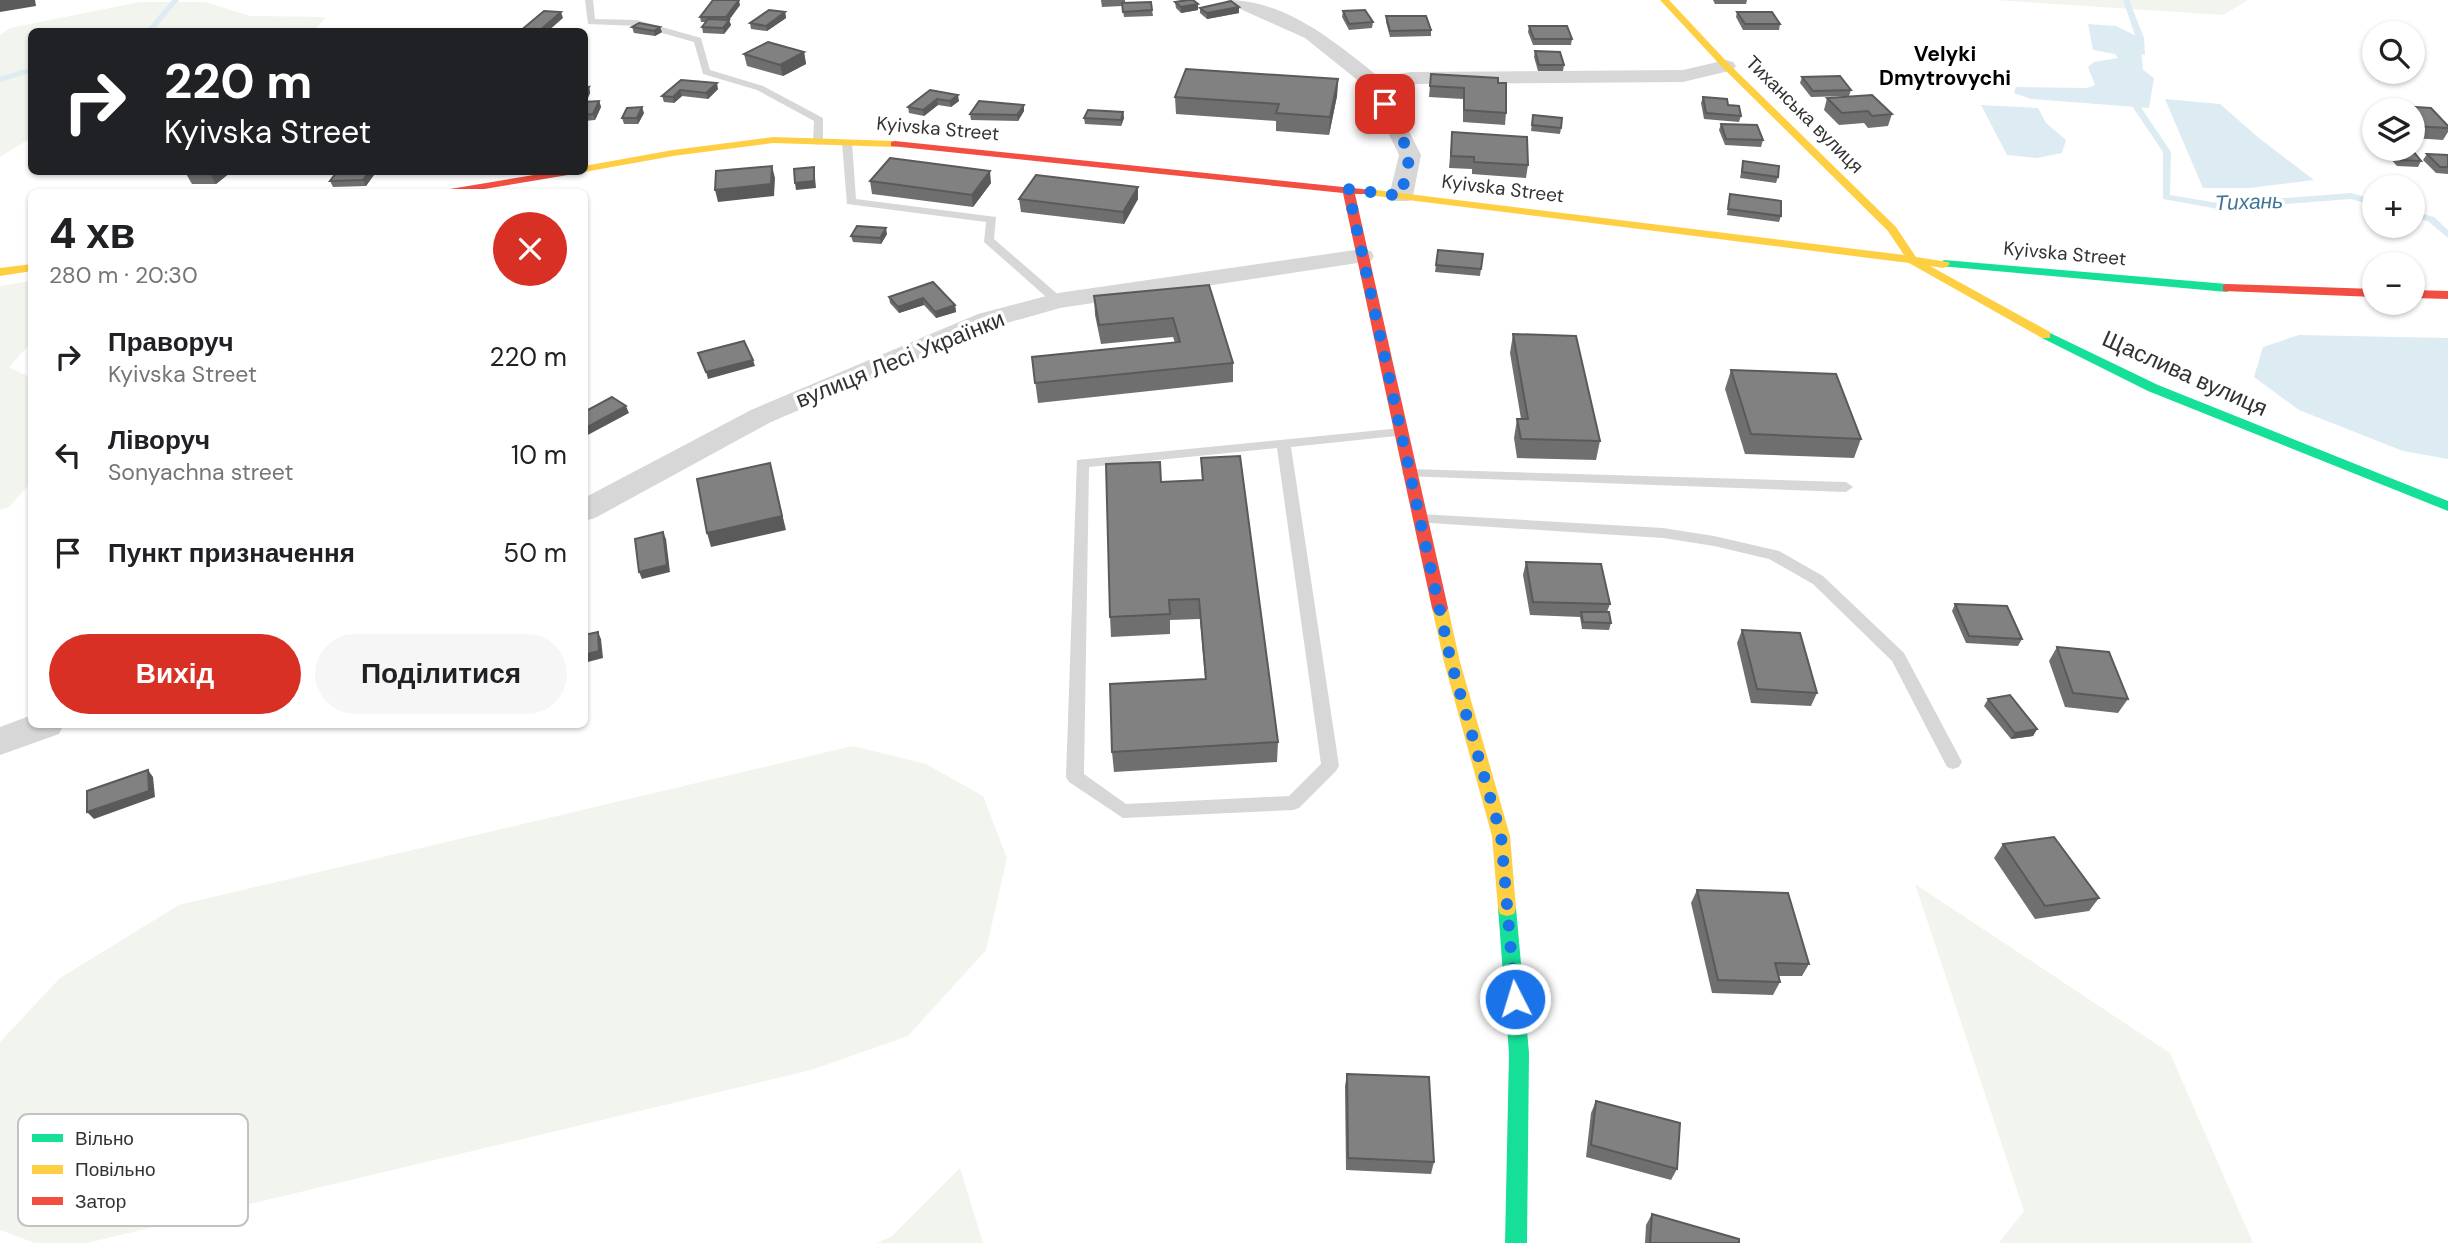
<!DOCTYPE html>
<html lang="uk">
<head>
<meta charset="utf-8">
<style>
	:root { --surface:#fff; --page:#f6f6f6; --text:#202124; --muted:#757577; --accent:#d93025 }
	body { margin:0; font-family:"DM Sans",sans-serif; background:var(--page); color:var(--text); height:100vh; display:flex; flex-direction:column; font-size:26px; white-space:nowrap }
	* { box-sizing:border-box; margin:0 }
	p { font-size:23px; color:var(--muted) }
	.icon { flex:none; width:38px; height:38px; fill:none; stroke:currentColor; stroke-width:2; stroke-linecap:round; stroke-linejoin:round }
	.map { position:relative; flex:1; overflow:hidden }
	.details { position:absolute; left:28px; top:189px; width:560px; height:539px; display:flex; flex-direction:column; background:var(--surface); border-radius:10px; box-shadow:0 2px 5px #0004 }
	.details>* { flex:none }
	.banner { position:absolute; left:28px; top:28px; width:560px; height:147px; border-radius:10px; box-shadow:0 2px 5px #0004; background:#202124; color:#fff; overflow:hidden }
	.controls { position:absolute; left:2362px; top:21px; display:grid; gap:14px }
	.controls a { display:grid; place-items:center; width:63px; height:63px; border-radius:50%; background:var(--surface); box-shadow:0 2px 5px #0004; font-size:35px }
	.pin { position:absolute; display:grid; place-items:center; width:60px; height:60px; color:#fff; margin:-30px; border-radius:14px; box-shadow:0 4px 10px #0006 }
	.me { position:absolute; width:77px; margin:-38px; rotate:355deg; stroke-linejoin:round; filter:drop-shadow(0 0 5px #0008) }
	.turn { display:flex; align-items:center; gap:24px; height:147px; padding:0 21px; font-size:32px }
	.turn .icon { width:91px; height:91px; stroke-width:2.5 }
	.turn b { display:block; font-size:49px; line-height:60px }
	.round { display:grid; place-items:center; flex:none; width:74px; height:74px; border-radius:37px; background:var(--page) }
	.headline { display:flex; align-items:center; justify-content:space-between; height:119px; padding:0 21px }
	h1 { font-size:42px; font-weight:800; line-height:52px }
	.cta { display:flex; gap:14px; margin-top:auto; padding:14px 21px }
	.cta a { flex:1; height:80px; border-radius:42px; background:var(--accent); color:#fff; font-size:28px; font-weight:800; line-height:80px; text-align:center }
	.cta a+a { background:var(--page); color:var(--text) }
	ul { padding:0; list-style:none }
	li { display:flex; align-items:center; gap:21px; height:98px; padding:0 21px }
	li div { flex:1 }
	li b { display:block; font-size:26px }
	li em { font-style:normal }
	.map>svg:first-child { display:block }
</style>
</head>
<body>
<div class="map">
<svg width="2448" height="1243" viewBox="0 0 2448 1243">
	<rect width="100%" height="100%" fill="#fff"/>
	<g fill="#f1f5ed">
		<polygon points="1994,0 2248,0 2223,15"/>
		<polygon points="140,2 205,2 250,16 326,17 314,31 32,32 31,138 0,157 0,35 10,28"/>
		<polygon points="31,281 31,343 9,367 31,378 31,482 9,507 0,510 0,286"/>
		<polygon points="853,746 926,764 983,796 1007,858 986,950 908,1036 811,1070 87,1243 35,1243 0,1230 0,1042 60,978 179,905"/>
		<polygon points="1915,884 2170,1053 2253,1243 1999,1243 2024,1211"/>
		<polygon points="960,1168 983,1243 877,1243 892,1236"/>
	</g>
	<g fill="#ddebf3">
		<polygon points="2088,24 2116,26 2140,38 2143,70 2154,78 2149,108 2031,99 2014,93 2016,87 2087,88 2095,85 2088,67 2094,62 2118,58 2115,54 2093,50"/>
		<polygon points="2165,99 2220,104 2259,138 2314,180 2250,188 2203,188"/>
		<polygon points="1981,105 2038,108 2046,123 2066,140 2062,153 2037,158 2007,155"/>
		<polygon points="2299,335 2448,338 2448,459 2403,451 2299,410 2254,377 2263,347"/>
	</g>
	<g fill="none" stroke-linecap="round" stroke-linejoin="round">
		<g fill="#ddebf3" fill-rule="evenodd">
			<polygon points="172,0 179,0 152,32 145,32"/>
			<polygon points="2123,0 2129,0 2144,38 2145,55 2138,53 2136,38"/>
			<polygon points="32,67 32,72 0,82 0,77"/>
			<polygon points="2136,90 2143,92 2140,106 2171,152 2170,195 2218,203 2351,193 2375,200 2375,206 2351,199 2218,209 2163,199 2163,152 2132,106"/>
			<polygon points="2413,211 2434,217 2448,230 2448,238 2428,221 2413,217"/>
		</g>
		<g fill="#d7d7d7" fill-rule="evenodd">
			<polygon points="585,0 593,0 595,19 637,20 701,38 710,70 763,86 823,118 823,142 818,145 813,142 814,121 757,90 703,74 694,42 637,26 588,24"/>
			<polygon points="847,140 852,143 856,199 996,217 994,239 1062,298 1062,304 1054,304 984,242 986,222 847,204 842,143"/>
			<path d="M1401,428L1406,429L1408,432L1406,435L1291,447L1339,766L1336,771L1299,808L1293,810L1123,818L1069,782L1066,777L1077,460ZM1277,448L1321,764L1289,796L1126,804L1084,774L1089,467Z"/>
			<polygon points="1409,469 1846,482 1853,487 1846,492 1404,476 1402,473 1404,470"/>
			<polygon points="1420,514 1663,528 1714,536 1779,551 1823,576 1904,653 1962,762 1959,767 1953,769 1947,767 1892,661 1813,584 1769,559 1714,546 1663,538 1415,522 1413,519 1415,516"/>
		</g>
		<g fill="#d7d7d7" fill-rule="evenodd">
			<path d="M1227,0C1286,0 1335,42 1379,77L1411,72L1683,70L1726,60L1733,62L1736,66L1733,70L1683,82L1411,84L1387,88L1421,155L1413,196L1409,201H1393L1389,196L1399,155L1366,87L1305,38L1229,4Z"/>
			<polygon points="1362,249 1371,251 1374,256 1371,261 1060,308 996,326 771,422 595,518 584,521 584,498 751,410 978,314 1058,293"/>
			<polygon points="32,715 32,724 64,724 59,734 0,755 0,727"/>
		</g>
		<g fill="#16e098" fill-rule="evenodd">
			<polygon points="1944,260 2227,284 2233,288 2227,292 1940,266 1938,264"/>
			<polygon points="2046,331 2158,385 2448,501 2448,511 2148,391 2042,338 2040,335"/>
			<polygon points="1507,900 1514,902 1516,908 1529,1053 1527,1243 1505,1243 1509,1053 1498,908 1500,902"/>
		</g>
		<g fill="#ffcf43" fill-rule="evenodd">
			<polygon points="1660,0 1669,0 1729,64 1896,227 1916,257 1948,262 1950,264 1944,268 1930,266 2050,332 2050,338 2042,338 1909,263 1368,195 1363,192 1368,189 1904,255 1888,231 1723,68"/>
			<polygon points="773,137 895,141 900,144 895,147 773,143 673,156 584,172 581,172 584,172 584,166 673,150"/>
			<polygon points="32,264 32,271 0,276 0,268"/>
			<polygon points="1440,603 1448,608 1460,662 1510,836 1516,908 1514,914 1507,916 1500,914 1498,908 1492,836 1444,662 1432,608"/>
		</g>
		<g fill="#f24e42" fill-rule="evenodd">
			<polygon points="895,141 1372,190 1372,194 1355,194 1448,608 1446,612 1434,612 1432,608 1343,193 891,146 891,142"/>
			<polygon points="552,172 573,172 568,175 466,192 445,192 450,189"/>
			<polygon points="2227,284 2375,289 2375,297 2223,291 2223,285"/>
			<polygon points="2413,290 2448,291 2448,299 2413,298"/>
		</g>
	</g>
	<g fill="#6f6f6f">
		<polygon points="1101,0 1125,0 1125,3 1152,10 1153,16 1124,17 1122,6 1102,7"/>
		<polygon points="1713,0 1747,0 1746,4 1715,4"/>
		<polygon points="1175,2 1198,4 1198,10 1181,13 1176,8"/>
		<polygon points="740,5 729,20 731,25 724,34 703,33 702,27 706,22 701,22 700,17"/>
		<polygon points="1239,7 1239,13 1207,19 1200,13 1200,8"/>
		<polygon points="1343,11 1373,22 1372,28 1349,30 1342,17"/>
		<polygon points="785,12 786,18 767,31 751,29 750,23"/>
		<polygon points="1737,12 1780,24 1779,30 1743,30 1736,17"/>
		<polygon points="1386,16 1431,30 1431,36 1390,37 1386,22"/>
		<polygon points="1529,26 1572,39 1571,45 1533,45 1528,32"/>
		<polygon points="632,27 662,32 655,36 634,33"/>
		<polygon points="1535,51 1564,65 1563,71 1538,71 1534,57"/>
		<polygon points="804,52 806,64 783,76 747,66 744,54"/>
		<polygon points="1431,74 1498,83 1506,113 1505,125 1463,122 1463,99 1429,97"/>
		<polygon points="1802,77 1851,90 1849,96 1811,97 1800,83"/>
		<polygon points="1338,79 1337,96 1329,135 1276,131 1276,121 1176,114 1175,97"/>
		<polygon points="681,80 718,89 708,99 682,96 674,103 664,102 662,96"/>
		<polygon points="589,87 590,93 586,102 599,101 601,107 595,120 584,121 584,88"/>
		<polygon points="930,90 959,101 951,107 938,105 924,116 909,113 908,107"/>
		<polygon points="1703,97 1728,105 1741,116 1739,122 1704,119 1701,103"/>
		<polygon points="1827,98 1892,114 1888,126 1868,128 1864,123 1839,125 1824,110"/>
		<polygon points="2384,105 2431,108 2448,126 2448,132 2443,140 2413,138 2413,110 2380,110"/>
		<polygon points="1024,111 1018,121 971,120 970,114"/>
		<polygon points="1123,112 1124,118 1121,126 1085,124 1084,118"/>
		<polygon points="644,113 638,124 624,124 622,118"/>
		<polygon points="1533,115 1561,128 1560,134 1531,131"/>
		<polygon points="1721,124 1763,140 1761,147 1725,145 1719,130"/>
		<polygon points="1452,132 1528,165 1526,178 1472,174 1472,169 1449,168"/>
		<polygon points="2392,150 2421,161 2418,167 2397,166 2388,156"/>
		<polygon points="2427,154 2448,155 2448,174 2436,173 2423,160"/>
		<polygon points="1743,161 1778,177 1776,183 1740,178"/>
		<polygon points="185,172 231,172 216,184 192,184"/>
		<polygon points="376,172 366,186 333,187 330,181"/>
		<polygon points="870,181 991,183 973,207 872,194"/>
		<polygon points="1138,187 1138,199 1124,224 1021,212 1019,199"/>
		<polygon points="1730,194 1781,216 1779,222 1727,215"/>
		<polygon points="887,234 881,244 853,242 851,236"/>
		<polygon points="1438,250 1483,254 1480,276 1435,272"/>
		<polygon points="933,282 955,305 956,312 936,318 924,305 899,313 890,303 889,297"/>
		<polygon points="1209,285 1233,363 1233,382 1038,403 1032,357 1175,343 1173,337 1101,344 1095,315 1094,296"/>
		<polygon points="1513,334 1600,441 1596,460 1517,458 1514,438 1517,419 1521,419 1510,353"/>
		<polygon points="1731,370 1861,439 1854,458 1745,454 1725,389"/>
		<polygon points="1201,458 1278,742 1277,762 1114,772 1112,752 1205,679 1200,619 1170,620 1170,634 1111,637 1110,617 1161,482 1202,480"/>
		<polygon points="1526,562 1610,604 1607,612 1611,623 1609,630 1582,629 1580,617 1530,615 1523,575"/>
		<polygon points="1955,604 2022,639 2018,646 1966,643 1952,611"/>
		<polygon points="1742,630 1817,693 1811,706 1751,703 1737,643"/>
		<polygon points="2057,647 2128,699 2118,713 2065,707 2049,661"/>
		<polygon points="1988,699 2037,729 2033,736 2011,739 1984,706"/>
		<polygon points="2003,844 2099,898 2089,911 2035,919 1994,858"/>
		<polygon points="1697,890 1809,964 1802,976 1778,976 1780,982 1773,995 1712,993 1691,903"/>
		<polygon points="1347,1074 1434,1162 1431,1174 1346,1170 1345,1086"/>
		<polygon points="1596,1101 1677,1169 1671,1180 1586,1157 1591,1113"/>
		<polygon points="1652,1214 1739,1243 1645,1243 1646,1225"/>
	</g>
	<g fill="#5a5a5a">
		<polygon points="0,0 35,0 36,6 0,12"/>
		<polygon points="739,0 740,5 729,20 731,25 724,34 723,28 727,23 726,17"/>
		<polygon points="1198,4 1198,10 1181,13 1181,7"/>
		<polygon points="1239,7 1239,13 1207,19 1207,13"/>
		<polygon points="561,12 563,18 547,32 538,32"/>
		<polygon points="785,12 786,18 767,31 766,26"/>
		<polygon points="660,27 662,32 655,36 654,31"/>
		<polygon points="804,52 806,64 783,76 780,65"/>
		<polygon points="1338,79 1337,96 1329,135 1330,117"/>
		<polygon points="717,83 718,89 708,99 706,93"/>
		<polygon points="589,87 590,93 585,105 584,96"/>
		<polygon points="680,90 682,96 674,103 673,97"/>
		<polygon points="958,95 959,101 951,107 950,101"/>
		<polygon points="937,99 938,105 924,116 923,110"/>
		<polygon points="599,101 601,107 595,120 593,114"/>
		<polygon points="1024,105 1024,111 1018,121 1017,115"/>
		<polygon points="642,107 644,113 638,124 637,118"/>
		<polygon points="1123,112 1124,118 1121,126 1121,120"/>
		<polygon points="772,166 775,178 774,196 718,202 715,190"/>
		<polygon points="814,167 816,188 796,190 795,183"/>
		<polygon points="990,171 991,183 973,207 972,195"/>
		<polygon points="209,172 231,172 216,184"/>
		<polygon points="369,172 376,172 366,186 363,180"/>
		<polygon points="1138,187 1138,199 1124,224 1123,212"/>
		<polygon points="886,228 887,234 881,244 880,238"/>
		<polygon points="923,298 924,305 899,313 898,307"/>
		<polygon points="955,305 956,312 936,318 935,312"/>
		<polygon points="753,360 755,366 708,379 706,372"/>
		<polygon points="626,406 629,413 584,437 584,429"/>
		<polygon points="770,463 786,530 711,547 707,533"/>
		<polygon points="663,532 666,539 670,572 642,579 639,572"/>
		<polygon points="598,632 601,639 603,658 584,663 584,655"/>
		<polygon points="2037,729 2033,736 2011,739 2015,733"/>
		<polygon points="148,770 153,777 155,797 94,819 87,812"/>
	</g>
	<g fill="#818181" stroke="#5a5a5a" stroke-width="2">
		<polygon points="713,0 739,0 726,17 700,17"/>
		<polygon points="1188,0 1193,0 1198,4 1181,7 1175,2"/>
		<polygon points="1231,1 1239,7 1207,13 1200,8"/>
		<polygon points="1151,2 1152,10 1123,12 1122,3"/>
		<polygon points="769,10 785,12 766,26 750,23"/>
		<polygon points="1365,10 1373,22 1349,24 1343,11"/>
		<polygon points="544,11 561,12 538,32 519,32"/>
		<polygon points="1737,12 1772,12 1780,24 1745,24"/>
		<polygon points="1386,16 1426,16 1431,30 1390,31"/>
		<polygon points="708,19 729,20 723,28 702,27"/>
		<polygon points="639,23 660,27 654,31 632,27"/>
		<polygon points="1529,26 1567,26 1572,39 1534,39"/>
		<polygon points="768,42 804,52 780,65 744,54"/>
		<polygon points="1535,51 1560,52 1564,65 1539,65"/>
		<polygon points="1186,69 1338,79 1330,117 1276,113 1279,104 1175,97"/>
		<polygon points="1431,74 1498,78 1498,83 1506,83 1506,113 1464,110 1464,88 1430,86"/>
		<polygon points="1840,76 1851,90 1813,91 1802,77"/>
		<polygon points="681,80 717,83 706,93 680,90 673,97 662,96"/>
		<polygon points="589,87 584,96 584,88"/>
		<polygon points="930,90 958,95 950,101 937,99 923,110 908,107"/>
		<polygon points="1872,95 1892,114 1872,116 1868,111 1842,113 1827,98"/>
		<polygon points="1703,97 1727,99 1728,105 1739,106 1741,116 1706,113"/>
		<polygon points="599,101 593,114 584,115 584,102"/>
		<polygon points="979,101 1024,105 1017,115 970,114"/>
		<polygon points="2384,105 2431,108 2448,126 2448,128 2413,126 2413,110 2389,110"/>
		<polygon points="642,107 637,118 622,118 627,108"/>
		<polygon points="1088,110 1123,112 1121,120 1084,118"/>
		<polygon points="1533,115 1562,118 1561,128 1532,125"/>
		<polygon points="1721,124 1757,125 1763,140 1726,139"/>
		<polygon points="1452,132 1527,137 1528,165 1474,162 1474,157 1451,156"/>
		<polygon points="2392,150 2413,151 2421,161 2401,160"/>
		<polygon points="2427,154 2448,155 2448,167 2440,167"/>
		<polygon points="890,158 990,171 972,195 870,181"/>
		<polygon points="1743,161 1779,166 1778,177 1742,172"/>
		<polygon points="772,166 771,184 715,190 716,171"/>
		<polygon points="814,167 814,181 795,183 794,169"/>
		<polygon points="337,172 369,172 363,180 330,181"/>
		<polygon points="1036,175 1138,187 1123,212 1019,199"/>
		<polygon points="1730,194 1781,201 1781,216 1728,209"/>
		<polygon points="857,226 886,228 880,238 851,236"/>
		<polygon points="1438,250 1483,254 1481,269 1436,265"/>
		<polygon points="933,282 955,305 935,312 923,298 898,307 889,297"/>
		<polygon points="1209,285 1233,363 1035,383 1032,357 1180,342 1173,318 1099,325 1094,296"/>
		<polygon points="1513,334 1576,336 1600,441 1521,439 1517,419 1528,419"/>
		<polygon points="744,341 753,360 706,372 698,353"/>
		<polygon points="1731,370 1836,374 1861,439 1751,434"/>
		<polygon points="612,397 626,406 584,429 584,412"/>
		<polygon points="1240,456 1278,742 1112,752 1110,684 1206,679 1199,599 1169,600 1170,614 1110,617 1106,464 1160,462 1161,482 1203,480 1201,458"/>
		<polygon points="770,463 782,516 707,533 697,479"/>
		<polygon points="663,532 667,565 639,572 635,539"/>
		<polygon points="1526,562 1601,564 1610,604 1533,602"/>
		<polygon points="1955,604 2007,606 2022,639 1969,636"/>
		<polygon points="1581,612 1609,612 1611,623 1583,622"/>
		<polygon points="1742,630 1800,633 1817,693 1757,689"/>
		<polygon points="598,632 599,651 584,655 584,635"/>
		<polygon points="2057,647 2109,652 2128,699 2073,693"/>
		<polygon points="2010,695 2037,729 2015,733 1988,699"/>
		<polygon points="148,770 149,791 87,812 87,791"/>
		<polygon points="2054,837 2099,898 2045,906 2003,844"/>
		<polygon points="1697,890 1788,893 1809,964 1775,963 1780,982 1718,980"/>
		<polygon points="1347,1074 1429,1077 1434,1162 1348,1158"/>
		<polygon points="1596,1101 1680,1123 1677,1169 1591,1145"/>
		<polygon points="1652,1214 1739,1239 1739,1243 1650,1243"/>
	</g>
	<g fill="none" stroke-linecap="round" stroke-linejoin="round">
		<polyline stroke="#1a73e8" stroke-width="12" stroke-dasharray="0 21.6" points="1385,104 1410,155 1401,196 1348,189 1451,662 1501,835 1515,999"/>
	</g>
	<g text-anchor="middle" stroke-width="7" stroke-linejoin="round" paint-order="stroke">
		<g font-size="19" fill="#333" stroke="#fff">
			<text transform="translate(1805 114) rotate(45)" y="7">Тиханська вулиця</text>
			<text transform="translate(938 128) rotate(5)" y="7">Kyivska Street</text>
			<text transform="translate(1503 188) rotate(7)" y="7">Kyivska Street</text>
			<text transform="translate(2065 253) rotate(5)" y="7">Kyivska Street</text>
		</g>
		<g font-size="21" font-weight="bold" fill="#000" stroke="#fff">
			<text x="1945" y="61">Velyki<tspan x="1945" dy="24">Dmytrovychi</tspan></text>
		</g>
		<g font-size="21" font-style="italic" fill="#3f7597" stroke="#fff">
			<text transform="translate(2249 202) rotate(-2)" y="7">Тихань</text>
		</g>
		<g font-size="23" fill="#333" stroke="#fff">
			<text transform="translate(900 359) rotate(-22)" y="8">вулиця Лесі Українки</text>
			<text transform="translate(2185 373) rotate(24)" y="8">Щаслива вулиця</text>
		</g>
	</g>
	<rect x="18" y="1114" width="230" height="112" rx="10" fill="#fff" stroke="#c2c2c2" stroke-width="2"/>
	<rect x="32" y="1134" width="31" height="8" fill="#16e098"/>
	<rect x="32" y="1165" width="31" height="9" fill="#ffcf43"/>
	<rect x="32" y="1197" width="31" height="8" fill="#f24e42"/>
	<g font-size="19" fill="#333">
		<text x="75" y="1145">Вільно</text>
		<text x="75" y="1176">Повільно</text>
		<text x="75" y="1208">Затор</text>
	</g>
</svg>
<div class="controls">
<a><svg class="icon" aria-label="search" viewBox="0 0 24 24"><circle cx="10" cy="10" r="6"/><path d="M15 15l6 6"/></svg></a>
<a><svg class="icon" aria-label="layers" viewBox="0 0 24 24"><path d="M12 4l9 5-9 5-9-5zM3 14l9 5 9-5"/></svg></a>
<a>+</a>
<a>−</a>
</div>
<div class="pin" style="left:1385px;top:104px;background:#d93025"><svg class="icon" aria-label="arrive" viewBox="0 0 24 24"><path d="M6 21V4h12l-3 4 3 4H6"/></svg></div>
<svg class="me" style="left:1515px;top:999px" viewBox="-20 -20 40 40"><circle r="17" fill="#1a73e8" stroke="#fff" stroke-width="3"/><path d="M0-11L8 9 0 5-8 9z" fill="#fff"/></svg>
<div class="banner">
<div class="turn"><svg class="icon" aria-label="right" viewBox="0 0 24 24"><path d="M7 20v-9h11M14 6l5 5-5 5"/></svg><div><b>220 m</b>Kyivska Street</div></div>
</div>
<section class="details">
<div class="headline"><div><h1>4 хв</h1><p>280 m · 20:30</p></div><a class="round" style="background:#d93025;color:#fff"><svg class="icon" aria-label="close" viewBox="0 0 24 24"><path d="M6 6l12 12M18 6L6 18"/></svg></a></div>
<ul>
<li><svg class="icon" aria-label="right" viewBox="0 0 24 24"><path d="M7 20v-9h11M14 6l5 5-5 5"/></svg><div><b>Праворуч</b><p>Kyivska Street</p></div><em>220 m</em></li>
<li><svg class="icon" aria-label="left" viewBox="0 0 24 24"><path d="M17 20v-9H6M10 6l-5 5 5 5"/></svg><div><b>Ліворуч</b><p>Sonyachna street</p></div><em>10 m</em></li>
<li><svg class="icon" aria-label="arrive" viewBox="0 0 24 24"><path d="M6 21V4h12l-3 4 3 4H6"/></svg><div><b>Пункт призначення</b></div><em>50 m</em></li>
</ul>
<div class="cta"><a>Вихід</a><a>Поділитися</a></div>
</section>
</div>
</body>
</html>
